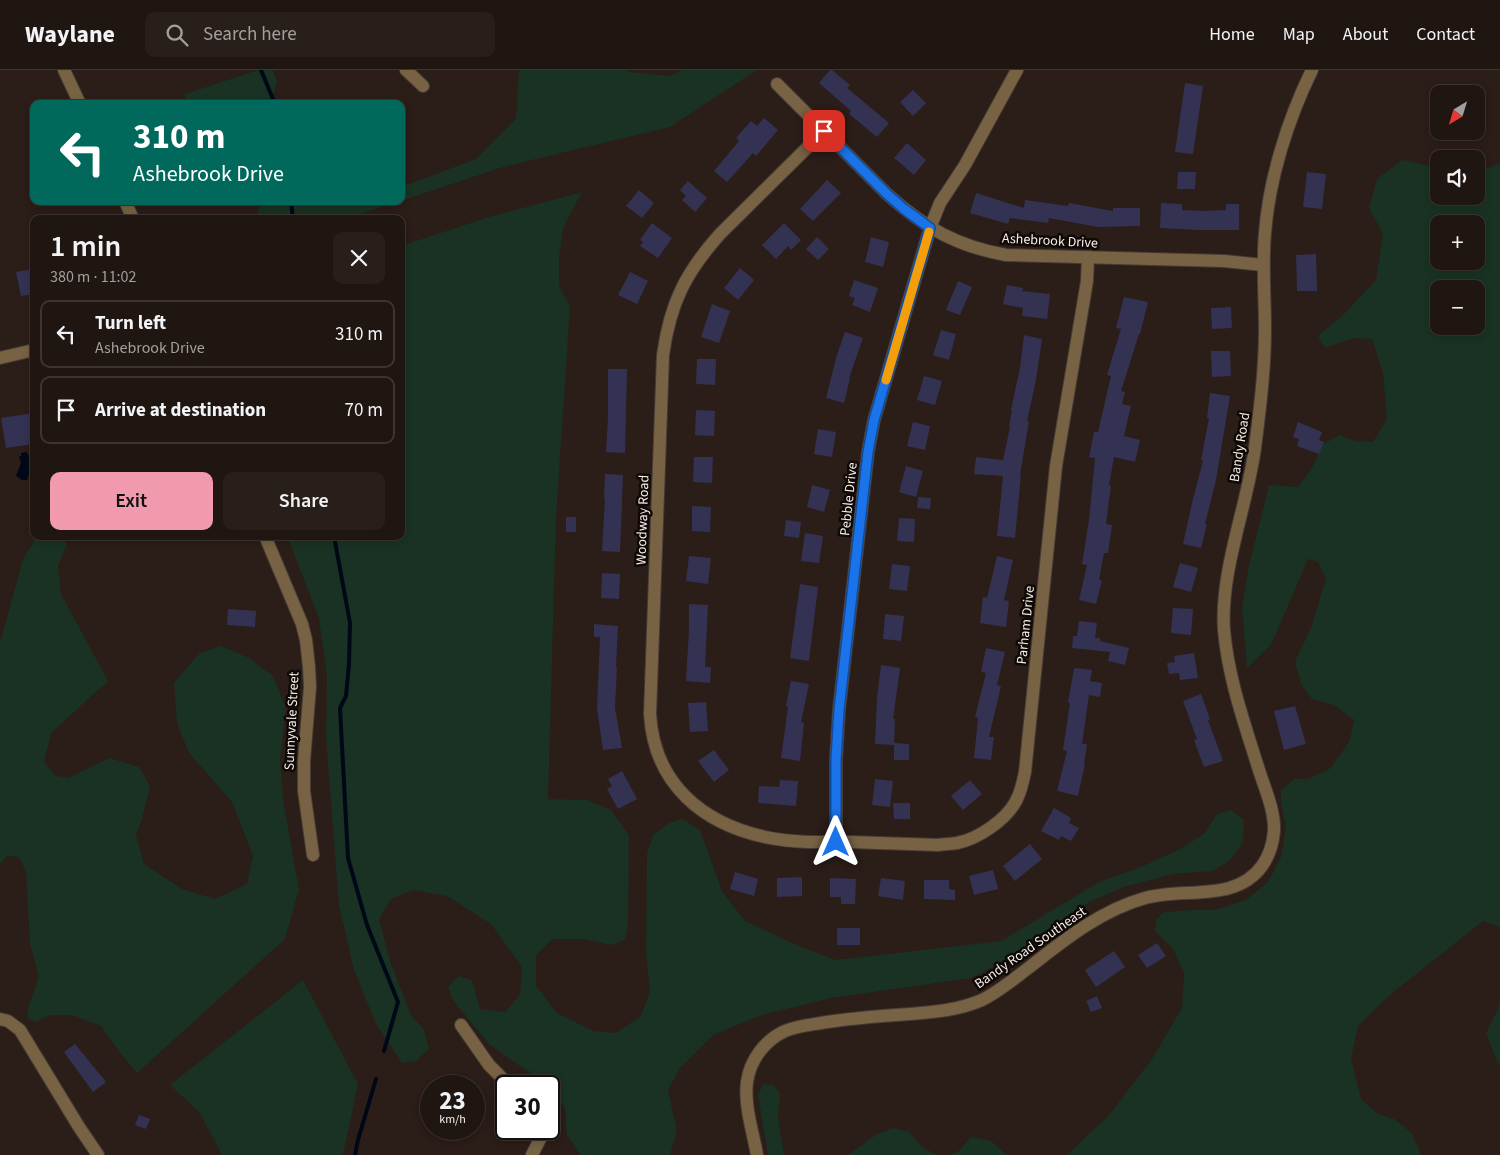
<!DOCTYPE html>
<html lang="en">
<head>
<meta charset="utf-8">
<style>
	:root { --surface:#201611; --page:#281f1a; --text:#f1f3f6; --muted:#a29f9f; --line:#3d3531; --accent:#f29aad }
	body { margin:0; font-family:"Source Sans 3",sans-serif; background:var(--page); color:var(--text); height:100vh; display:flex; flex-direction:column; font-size:19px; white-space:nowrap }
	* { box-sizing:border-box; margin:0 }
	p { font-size:16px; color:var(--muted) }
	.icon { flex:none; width:28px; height:28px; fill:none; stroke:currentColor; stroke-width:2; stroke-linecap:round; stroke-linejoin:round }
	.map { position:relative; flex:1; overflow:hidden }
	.drawer { position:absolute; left:30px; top:145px; width:375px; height:325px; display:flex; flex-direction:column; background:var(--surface); border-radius:10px; box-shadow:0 2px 8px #0003,0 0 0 1px var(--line) }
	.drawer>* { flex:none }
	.hud { position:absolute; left:30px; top:30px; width:375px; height:105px; border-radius:10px; box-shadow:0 2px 8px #0003,0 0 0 1px var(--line); background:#00695c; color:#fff; overflow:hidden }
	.needle { width:32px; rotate:218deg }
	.buttons { position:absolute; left:1430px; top:15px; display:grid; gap:10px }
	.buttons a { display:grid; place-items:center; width:55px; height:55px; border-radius:10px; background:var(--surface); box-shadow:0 2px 8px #0003,0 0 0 1px var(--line); font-size:25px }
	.speed { position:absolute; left:420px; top:1005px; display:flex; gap:10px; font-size:25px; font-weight:700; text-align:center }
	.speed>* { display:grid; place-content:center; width:65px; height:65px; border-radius:50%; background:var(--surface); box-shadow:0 2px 8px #0003,0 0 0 1px var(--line); line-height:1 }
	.speed small { font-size:12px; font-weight:400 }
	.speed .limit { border:2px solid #111; border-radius:8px; background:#fff; color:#111 }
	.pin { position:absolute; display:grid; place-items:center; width:42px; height:42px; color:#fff; margin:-21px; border-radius:10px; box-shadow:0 2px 8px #0006 }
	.me { position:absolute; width:55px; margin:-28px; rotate:0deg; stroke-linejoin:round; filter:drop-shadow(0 0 4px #0008) }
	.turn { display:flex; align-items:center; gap:18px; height:105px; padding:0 20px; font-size:22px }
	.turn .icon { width:65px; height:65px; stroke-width:2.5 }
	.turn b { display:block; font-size:35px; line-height:42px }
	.round { display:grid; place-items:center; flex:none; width:52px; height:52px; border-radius:10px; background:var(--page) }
	.overview { display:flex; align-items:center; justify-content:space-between; height:85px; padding:0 20px }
	h1 { font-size:30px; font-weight:600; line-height:38px }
	.button { display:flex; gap:10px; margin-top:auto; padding:10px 20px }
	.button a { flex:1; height:58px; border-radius:10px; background:var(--accent); color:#111; font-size:20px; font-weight:600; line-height:58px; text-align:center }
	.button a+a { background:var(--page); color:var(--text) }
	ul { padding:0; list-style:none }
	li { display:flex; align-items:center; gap:15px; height:68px; margin:0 10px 8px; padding:0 10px; border:2px solid var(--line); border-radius:10px }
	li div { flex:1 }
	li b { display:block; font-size:19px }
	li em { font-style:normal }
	header { display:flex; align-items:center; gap:30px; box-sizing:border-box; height:70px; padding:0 25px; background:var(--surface); border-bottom:1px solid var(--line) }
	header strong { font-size:24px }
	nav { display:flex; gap:28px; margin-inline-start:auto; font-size:18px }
	.search { width:350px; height:45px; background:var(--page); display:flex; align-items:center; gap:12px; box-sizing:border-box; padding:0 18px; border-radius:10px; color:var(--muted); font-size:19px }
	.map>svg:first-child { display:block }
</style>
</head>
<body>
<header>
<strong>Waylane</strong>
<div class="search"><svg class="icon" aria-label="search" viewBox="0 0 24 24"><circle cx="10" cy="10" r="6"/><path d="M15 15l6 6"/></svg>Search here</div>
<nav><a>Home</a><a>Map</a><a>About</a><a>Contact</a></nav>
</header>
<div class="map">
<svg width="1500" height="1085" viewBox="0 0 1500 1085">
	<rect width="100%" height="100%" fill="#2b1d17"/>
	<g fill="#193223" fill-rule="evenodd">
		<polygon points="258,0 273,0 277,12 270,34 187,34 185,24"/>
		<polygon points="519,0 627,0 630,2 670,6 682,0 757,0 670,57 503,97 401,131 401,117 476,89 516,49"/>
		<path d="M1402,90L1431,96L1439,101V126H1476V103L1500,93V859L1499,857L1483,851L1391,924L1358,956L1351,989L1361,1029L1378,1044L1394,1049L1412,1063L1421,1085H1067L1109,1045L1152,989L1182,938L1184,903L1173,879L1155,861L1156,850L1164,842L1191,840H1215L1246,830L1268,812L1281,787L1286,757L1281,734V720L1294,709H1308L1331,698L1350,670L1354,650L1334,635L1312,629L1301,614L1295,591L1311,558L1326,508L1318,492L1308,489L1271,575L1247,598L1242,538L1249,495L1269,415L1298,417L1312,398L1323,374L1340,365L1355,371L1373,372L1387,349L1383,303L1372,269L1353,268L1325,278L1318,266L1342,246L1376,210L1383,164L1369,138L1377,109ZM1439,154H1476V191H1439ZM1439,219H1476V256H1439Z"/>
		<polygon points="582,122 563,158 559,188 559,216 570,237 556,447 548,729 587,730 611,740 629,765 628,854 625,870 612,875 582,869 553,869 536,885 536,916 557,943 593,961 616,963 641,946 650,921 646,884 647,784 653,765 669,753 682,749 700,760 722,821 745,851 801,877 836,890 1001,871 1099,812 1141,797 1180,779 1204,764 1217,744 1231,740 1244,750 1243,773 1229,791 1212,801 1173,804 1124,817 1089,832 1056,854 1008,889 971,908 831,928 762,945 713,965 680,998 668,1020 677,1061 670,1085 581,1085 567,1065 565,1038 549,1019 549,1016 546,1016 540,1010 489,974 452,929 448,917 459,906 472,910 480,939 505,942 520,925 522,897 491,854 447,826 413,820 391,829 379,849 391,894 411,945 424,960 429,979 416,991 402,993 376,954 354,900 339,836 326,667 327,607 319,548 287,466 401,466 401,176 489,147"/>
		<polygon points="261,131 399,131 346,149 256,149"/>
		<polygon points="37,466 60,466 67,474 58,496 61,524 108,611 51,663 44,692 56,706 68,708 109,688 139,697 150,716 142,749 136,764 144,794 182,819 215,829 247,814 253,786 232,732 189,683 177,653 174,613 200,583 221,576 249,588 273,606 286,639 280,689 284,736 299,819 285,869 137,1003 121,984 101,956 72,945 50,945 35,952 27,948 29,936 39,906 30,875 26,802 19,787 7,786 0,794 0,573 23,489"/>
		<polygon points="303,910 358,1014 343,1085 221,1085 221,1083 199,1042 170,1015"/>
		<polygon points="1500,929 1500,992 1499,996 1486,963 1498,939"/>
		<polygon points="763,1014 772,1015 780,1023 778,1047 784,1085 768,1085 758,1025"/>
		<polygon points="893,1058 909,1062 920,1075 936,1085 848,1085 877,1064"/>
		<polygon points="971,1067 991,1071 1007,1085 949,1085 959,1081"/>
	</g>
	<polygon fill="#000817" points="27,382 28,385 30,386 32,395 27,410 22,410 16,406 21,393 19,387 21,386 21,383"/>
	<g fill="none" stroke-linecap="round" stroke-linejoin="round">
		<g stroke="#000817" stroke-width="4">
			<polyline points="261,0 275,34"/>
			<polyline points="291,131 293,149"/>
			<polyline points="334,466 350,553 349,594 346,626 340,638 348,788 367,855 398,932 384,981"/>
			<polyline points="355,1085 358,1070 376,1009"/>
		</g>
	</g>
	<g fill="#343253">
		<polygon points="830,0 832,0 850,15 847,18 889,53 877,67 849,44 851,41 819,13"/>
		<polygon points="1185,13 1203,16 1193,84 1175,82"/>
		<polygon points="913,20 926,33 913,46 900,32"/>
		<polygon points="764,48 778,60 756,86 753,83 727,112 714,101 739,71 736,68 751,51 757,56"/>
		<polygon points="907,73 926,90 914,105 894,88"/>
		<polygon points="1178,102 1196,102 1195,119 1177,119"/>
		<polygon points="1307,102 1326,104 1322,139 1303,137"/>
		<polygon points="827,110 841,123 813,151 800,139"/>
		<polygon points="688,111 707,128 695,142 682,130 686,126 680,120"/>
		<polygon points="639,120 654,133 642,148 626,136"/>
		<polygon points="976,123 1024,138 1025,130 1068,136 1069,133 1113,141 1113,138 1140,138 1140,156 1098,157 1049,148 1048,153 1010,148 1008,154 970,143"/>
		<polygon points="1161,133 1182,134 1182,140 1205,141 1226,140 1226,134 1239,134 1239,160 1199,160 1160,158"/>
		<polygon points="652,153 672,168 658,188 640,176 643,172 640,170"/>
		<polygon points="784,153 801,170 791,180 788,176 776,189 762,175"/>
		<polygon points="817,167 829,179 818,190 806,179"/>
		<polygon points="871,167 889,172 883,197 865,192"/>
		<polygon points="1316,184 1317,221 1297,221 1296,185"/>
		<polygon points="740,198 754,210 738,230 724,218"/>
		<polygon points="34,199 34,224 21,226 16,202"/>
		<polygon points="630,202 648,211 637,234 618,225"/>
		<polygon points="854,210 878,218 870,242 852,235 855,228 849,226"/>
		<polygon points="958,211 972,217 960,245 946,240"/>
		<polygon points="1007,215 1023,218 1022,221 1050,224 1047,249 1022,246 1023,238 1003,234"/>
		<polygon points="1124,227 1148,232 1140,264 1139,264 1121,321 1125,322 1122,334 1131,336 1124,366 1140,370 1135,392 1114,387 1109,415 1111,415 1106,454 1112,455 1108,483 1104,483 1099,510 1102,510 1096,534 1079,530 1087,495 1082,494 1089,450 1095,388 1089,387 1094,362 1098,362 1111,306 1107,305 1121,259 1116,258"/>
		<polygon points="712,234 730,241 719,273 701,267"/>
		<polygon points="1231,237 1232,258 1212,259 1211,238"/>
		<polygon points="941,260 956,264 949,290 933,285"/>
		<polygon points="845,262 863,268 849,308 850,308 844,333 826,328 836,288"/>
		<polygon points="1024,265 1042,269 1036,310 1027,351 1029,351 1020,405 1021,405 1015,468 997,466 1003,406 974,404 976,387 1003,390 1010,357 1009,357 1012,340 1011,340 1020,298"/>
		<polygon points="1211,281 1230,281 1231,306 1212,307"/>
		<polygon points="697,289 716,289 715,315 696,314"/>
		<polygon points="608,299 627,299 625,383 606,382 608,347"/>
		<polygon points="924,306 942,311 935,335 917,330"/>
		<polygon points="1210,323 1230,326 1216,410 1205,454 1207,454 1201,478 1183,474 1192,433 1203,391 1201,390 1209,348 1207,348"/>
		<polygon points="696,340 715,341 714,366 695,365"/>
		<polygon points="34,343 34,374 6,378 1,348"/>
		<polygon points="913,352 930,356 925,380 907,376"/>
		<polygon points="1298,352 1322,362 1319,370 1324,372 1319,384 1297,376 1299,369 1293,367"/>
		<polygon points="818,359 836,362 832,387 814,384"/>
		<polygon points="694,387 713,387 712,413 693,412"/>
		<polygon points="906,396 923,401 916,427 899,422"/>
		<polygon points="605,404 623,405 620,482 602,481 605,429 604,429"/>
		<polygon points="812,415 830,420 824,442 807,437"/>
		<polygon points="918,427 931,428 930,439 917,438"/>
		<polygon points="692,436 711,437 710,462 692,461"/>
		<rect x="566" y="447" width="10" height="15"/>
		<polygon points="899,448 915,449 914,472 897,471"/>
		<polygon points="786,450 801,452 799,468 784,466"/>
		<polygon points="805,463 823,466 819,493 801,491"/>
		<polygon points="689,486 711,488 708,514 686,511"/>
		<polygon points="997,486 1013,490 1004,530 1009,531 1006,557 980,553 983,527 987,528"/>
		<polygon points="1180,493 1198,498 1191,522 1173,517"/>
		<polygon points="892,494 910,496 907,521 889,519"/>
		<polygon points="602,503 620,504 619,529 601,528"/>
		<polygon points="800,514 818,517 809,591 790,588"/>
		<polygon points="689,534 708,535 705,597 711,597 710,613 686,611 689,559"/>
		<polygon points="1173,538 1193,539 1191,565 1171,563"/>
		<polygon points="228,539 256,541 255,557 227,555"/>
		<polygon points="885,544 904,546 901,571 883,569"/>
		<polygon points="1079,551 1097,553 1095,568 1100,568 1100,571 1129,578 1125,595 1108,591 1110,582 1072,578 1073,566 1077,566"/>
		<polygon points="594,554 618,556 616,597 617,597 615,638 622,678 603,680 597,638 600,567 594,567"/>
		<polygon points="986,578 1005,582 997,615 1001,616 989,667 994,667 991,690 974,688 978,648 975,647 986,603 981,602"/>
		<polygon points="1194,583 1198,608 1180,610 1179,603 1169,604 1167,593 1175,592 1174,586"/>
		<polygon points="881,595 900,598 893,649 895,649 894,675 875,674 877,627"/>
		<polygon points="1074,598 1092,600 1090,611 1102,613 1100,627 1089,625 1082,674 1087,674 1084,694 1085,694 1078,726 1057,721 1067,681 1063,680 1070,633 1068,633"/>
		<polygon points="791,611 809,614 801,652 804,653 800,691 781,688 788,637 786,636"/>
		<polygon points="1201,624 1210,649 1208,650 1223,691 1204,697 1194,670 1197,669 1183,631"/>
		<polygon points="706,632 708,661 690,662 688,633"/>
		<polygon points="1295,636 1306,674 1284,680 1274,641"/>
		<polygon points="894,673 909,674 909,690 894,690"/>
		<polygon points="714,680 729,700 714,712 698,691"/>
		<polygon points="622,701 637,729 618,739 607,719 612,716 608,709"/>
		<polygon points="875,709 893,711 890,737 872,735"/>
		<polygon points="780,710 798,711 796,736 758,733 759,716 779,717"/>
		<polygon points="970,710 982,724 963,740 951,726"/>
		<polygon points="893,733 910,733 910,749 894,749"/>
		<polygon points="1054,738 1071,748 1069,753 1079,758 1071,771 1061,766 1059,770 1041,761"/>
		<polygon points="1030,774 1042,789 1015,811 1003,796"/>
		<polygon points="993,800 998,819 974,825 969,806"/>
		<polygon points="735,802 758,809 754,826 730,819"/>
		<polygon points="802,807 802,826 777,827 777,808"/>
		<polygon points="830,808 856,809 855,834 841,834 841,827 830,827"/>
		<polygon points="881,808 905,811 903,830 878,826"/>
		<polygon points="924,810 949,810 949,819 955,820 955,830 924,829"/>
		<rect x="837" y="858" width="23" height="17"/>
		<polygon points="1157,873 1166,886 1147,898 1138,885"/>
		<polygon points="1114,881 1125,897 1096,917 1085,900"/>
		<polygon points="1097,926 1102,938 1091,942 1086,931"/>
		<polygon points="75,974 106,1012 93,1022 64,982"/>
		<polygon points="139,1045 150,1049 146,1059 135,1055"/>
	</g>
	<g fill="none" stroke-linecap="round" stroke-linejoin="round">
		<g stroke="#483a35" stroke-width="14">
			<g id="minor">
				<polyline points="64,0 80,34"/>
				<polyline points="406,0 423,16"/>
				<path d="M777,14L887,124C925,158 956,176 1006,185L1224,191L1263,195"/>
				<path d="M824,61L720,164C686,202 670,233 663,285L650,644C654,714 703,755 770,768C796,773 823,772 850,772C879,773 909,774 938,775C944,774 951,774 957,773C978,769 1006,750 1016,731C1021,722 1023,712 1025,702L1056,396L1087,211L1088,187"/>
				<polyline points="125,131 133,149"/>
				<polyline points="0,288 34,280"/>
				<polyline points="265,466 302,554 306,570 309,597 310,617 304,691 304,721 313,785"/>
				<polyline points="836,772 836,689 839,640 868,382 874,350 930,158 940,133 965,95 1017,0"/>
				<polyline points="0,949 8,951 20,960 79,1057 98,1085"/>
				<polyline points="461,955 489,995 510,1016"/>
				<polyline points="532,1085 545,1059"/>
				<path d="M757,1085C753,1062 744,1036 747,1012C750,990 765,970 785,961C797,956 809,955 821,953C851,948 880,946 910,944C935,942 959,940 982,930C1000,921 1015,908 1031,896C1065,869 1102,840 1145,828C1184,817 1235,833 1262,796C1269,786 1273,774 1274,761C1275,740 1264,717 1258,697C1244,652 1228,607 1224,560C1220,501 1247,437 1255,378C1260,338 1265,299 1265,259C1265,227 1262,195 1265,163C1269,109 1288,49 1312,0"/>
			</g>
		</g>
		<use href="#minor" stroke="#776344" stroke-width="12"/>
	</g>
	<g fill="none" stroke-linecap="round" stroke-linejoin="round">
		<g stroke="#114b97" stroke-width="12">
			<polyline id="route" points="824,61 887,124 904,139 930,158 874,350 868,382 839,640 836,689 836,772"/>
		</g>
		<use href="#route" stroke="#1a73e8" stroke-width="9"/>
		<polyline stroke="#f59e0b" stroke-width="9" points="886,310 929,162"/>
	</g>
	<g text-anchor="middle" stroke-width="5" stroke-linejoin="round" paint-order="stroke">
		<g font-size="14" fill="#f8eeea" stroke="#0f0906">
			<text transform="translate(1050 170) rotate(3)" y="5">Ashebrook Drive</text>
			<text transform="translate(1239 377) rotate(-81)" y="5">Bandy Road</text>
			<text transform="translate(848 429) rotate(-84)" y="5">Pebble Drive</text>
			<text transform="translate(642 450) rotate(-88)" y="5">Woodway Road</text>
			<text transform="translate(1025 555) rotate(-84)" y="5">Parham Drive</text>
			<text transform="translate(291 651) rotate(-87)" y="5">Sunnyvale Street</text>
			<text transform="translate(1030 877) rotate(-35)" y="5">Bandy Road Southeast</text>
		</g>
	</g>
</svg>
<div class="buttons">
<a><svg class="needle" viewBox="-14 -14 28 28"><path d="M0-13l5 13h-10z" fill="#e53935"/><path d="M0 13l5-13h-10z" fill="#a29f9f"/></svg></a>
<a><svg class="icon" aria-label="sound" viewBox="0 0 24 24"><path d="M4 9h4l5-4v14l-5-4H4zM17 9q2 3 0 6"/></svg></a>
<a>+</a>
<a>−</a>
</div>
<div class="speed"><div>23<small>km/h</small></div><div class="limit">30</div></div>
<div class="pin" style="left:824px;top:61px;background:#d93025"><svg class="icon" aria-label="arrive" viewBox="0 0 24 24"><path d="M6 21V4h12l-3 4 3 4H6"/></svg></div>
<svg class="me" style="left:836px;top:772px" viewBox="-20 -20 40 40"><path d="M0-17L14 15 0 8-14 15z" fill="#1a73e8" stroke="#fff" stroke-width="4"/></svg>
<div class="hud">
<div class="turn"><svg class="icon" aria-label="left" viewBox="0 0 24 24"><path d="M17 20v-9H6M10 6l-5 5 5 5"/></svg><div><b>310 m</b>Ashebrook Drive</div></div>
</div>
<section class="drawer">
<div class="overview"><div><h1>1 min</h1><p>380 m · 11:02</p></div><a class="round"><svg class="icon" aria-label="close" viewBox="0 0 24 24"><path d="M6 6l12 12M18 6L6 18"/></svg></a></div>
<ul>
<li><svg class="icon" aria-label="left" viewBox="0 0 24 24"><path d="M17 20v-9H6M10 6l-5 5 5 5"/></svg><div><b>Turn left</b><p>Ashebrook Drive</p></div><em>310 m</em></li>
<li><svg class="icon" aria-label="arrive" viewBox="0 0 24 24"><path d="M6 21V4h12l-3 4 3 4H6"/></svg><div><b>Arrive at destination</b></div><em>70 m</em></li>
</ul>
<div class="button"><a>Exit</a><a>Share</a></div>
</section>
</div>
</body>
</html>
